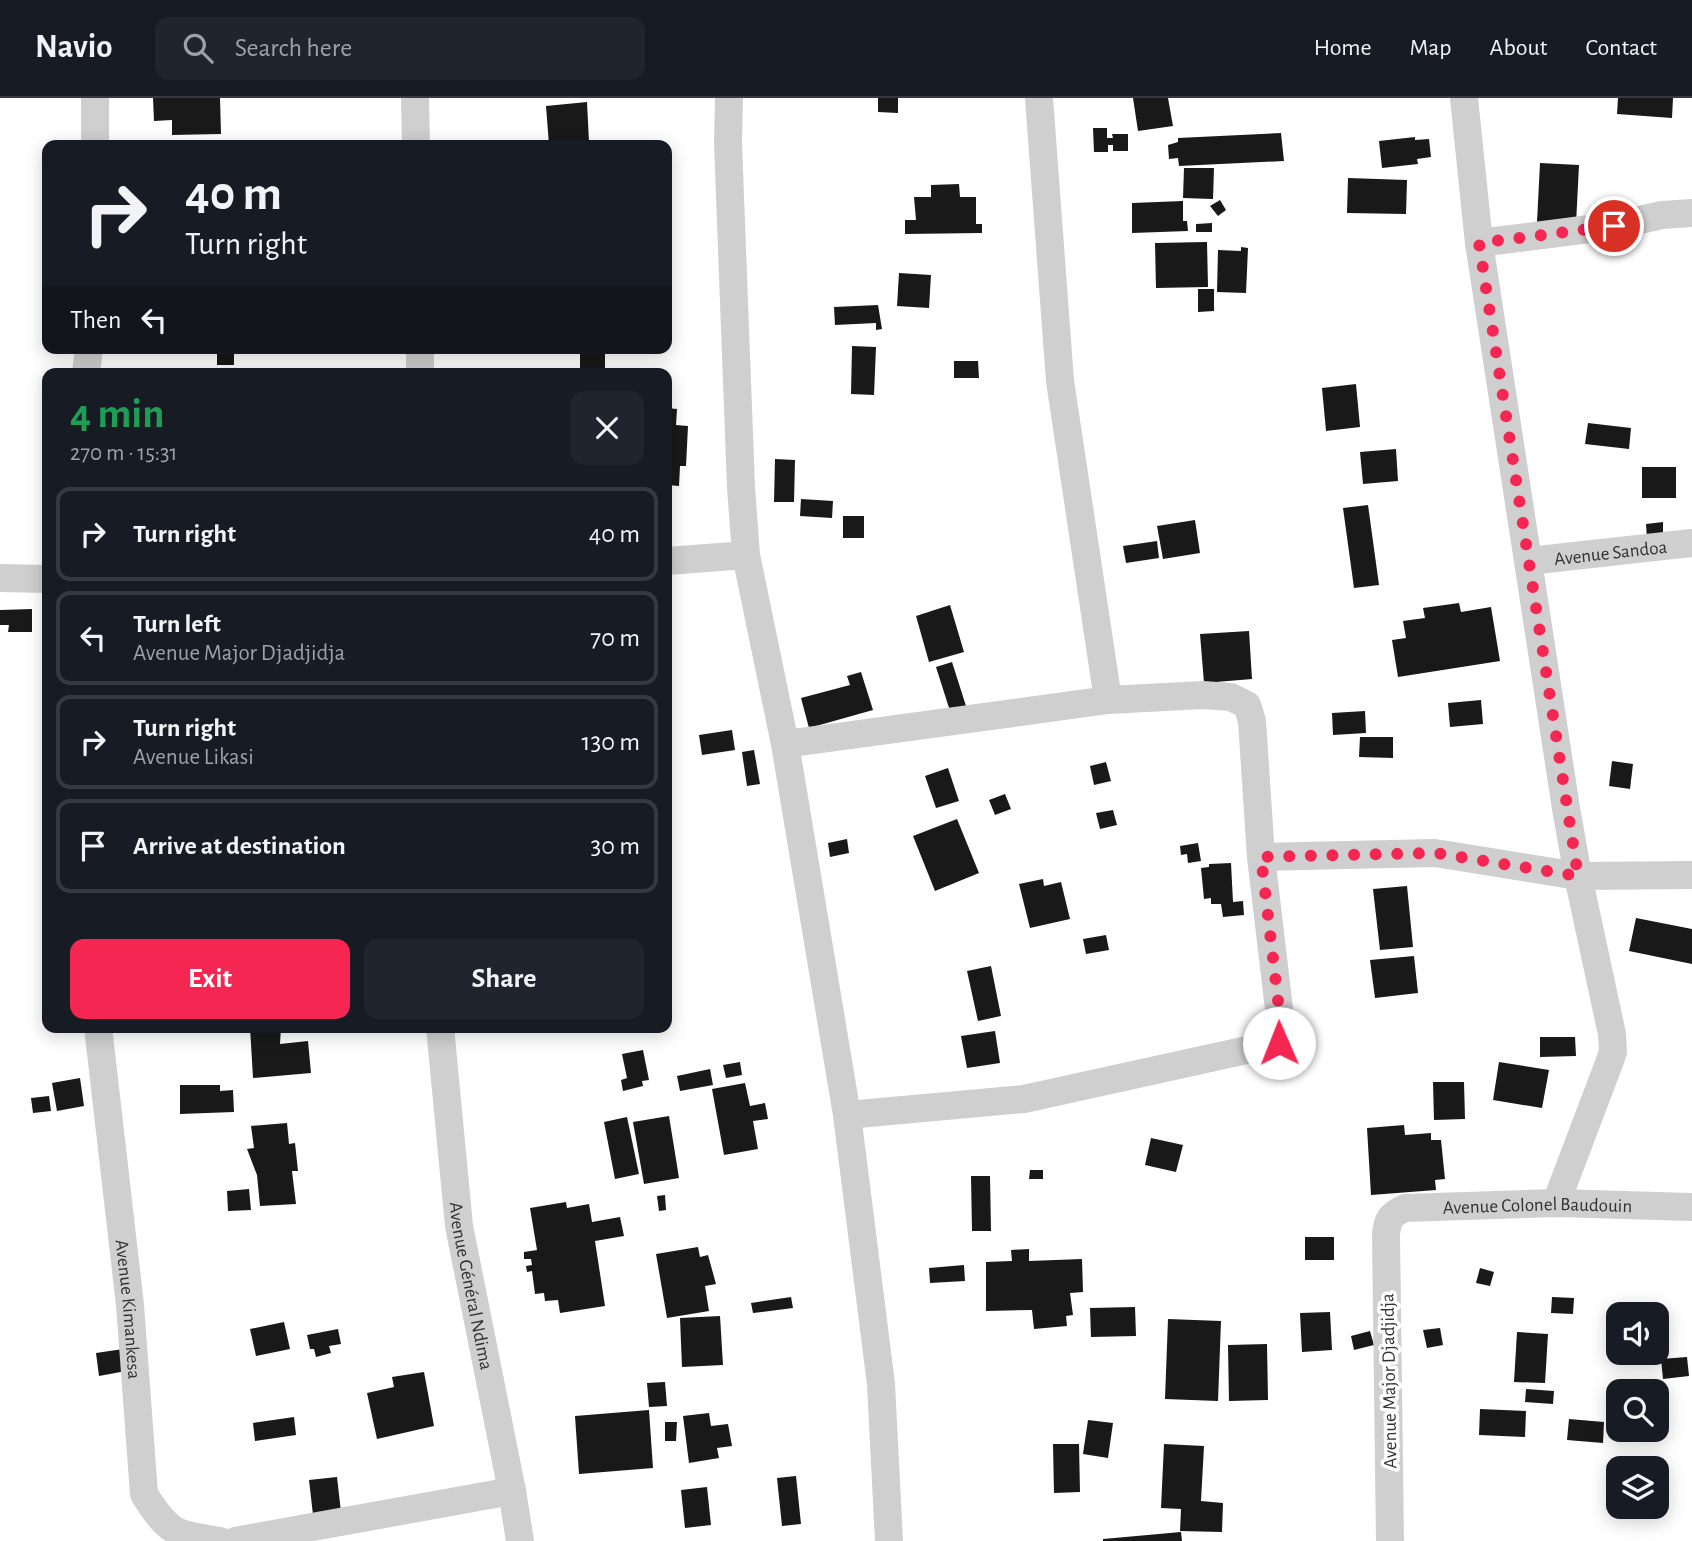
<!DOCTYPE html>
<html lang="en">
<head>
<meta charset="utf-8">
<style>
	:root { --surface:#171b24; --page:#20242c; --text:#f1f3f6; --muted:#9ea1a6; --line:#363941; --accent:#f62652 }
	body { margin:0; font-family:"Alegreya Sans",sans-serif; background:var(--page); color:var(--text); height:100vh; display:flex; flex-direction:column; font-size:26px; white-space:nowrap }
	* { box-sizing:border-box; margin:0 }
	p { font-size:23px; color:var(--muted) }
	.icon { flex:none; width:38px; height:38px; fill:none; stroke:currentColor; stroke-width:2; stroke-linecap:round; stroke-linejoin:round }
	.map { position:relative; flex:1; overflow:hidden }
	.details { position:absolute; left:42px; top:270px; width:630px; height:665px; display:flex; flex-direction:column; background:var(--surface); border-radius:14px; box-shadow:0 4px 18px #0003 }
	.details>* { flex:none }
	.top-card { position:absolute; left:42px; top:42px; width:630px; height:214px; border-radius:14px; box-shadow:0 4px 18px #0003; background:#171b24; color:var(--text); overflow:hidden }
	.fabs { position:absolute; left:1606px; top:1204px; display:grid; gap:14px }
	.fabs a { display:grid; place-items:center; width:63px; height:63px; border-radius:14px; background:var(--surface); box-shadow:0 4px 18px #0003; font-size:35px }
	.pin { position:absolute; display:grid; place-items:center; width:60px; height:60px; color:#fff; margin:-30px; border:4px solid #fff; border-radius:50%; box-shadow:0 2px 7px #0007 }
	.me { position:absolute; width:77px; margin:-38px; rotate:359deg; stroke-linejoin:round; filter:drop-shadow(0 0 5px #0008) }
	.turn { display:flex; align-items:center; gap:24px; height:147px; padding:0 28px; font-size:32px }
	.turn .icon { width:91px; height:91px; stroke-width:2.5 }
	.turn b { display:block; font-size:49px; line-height:60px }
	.then { display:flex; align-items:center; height:66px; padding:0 28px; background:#0003; gap:14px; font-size:26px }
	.round { display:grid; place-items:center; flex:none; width:74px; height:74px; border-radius:14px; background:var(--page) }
	.overview { display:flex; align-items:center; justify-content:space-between; height:119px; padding:0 28px }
	h1 { font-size:42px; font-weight:600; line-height:52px; color:#1e9e55 }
	.primary-button { display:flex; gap:14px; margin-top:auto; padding:14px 28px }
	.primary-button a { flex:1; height:80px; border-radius:14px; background:var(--accent); color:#fff; font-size:28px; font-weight:600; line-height:80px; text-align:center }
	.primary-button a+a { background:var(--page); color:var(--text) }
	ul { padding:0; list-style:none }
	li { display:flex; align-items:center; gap:21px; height:94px; margin:0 14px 10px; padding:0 14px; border:4px solid var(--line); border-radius:14px }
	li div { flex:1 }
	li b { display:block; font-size:26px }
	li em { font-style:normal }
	header { display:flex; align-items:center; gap:42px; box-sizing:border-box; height:98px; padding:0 35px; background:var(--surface); border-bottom:2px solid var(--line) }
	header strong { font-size:33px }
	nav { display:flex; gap:38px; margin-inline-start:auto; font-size:24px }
	.search { width:490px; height:63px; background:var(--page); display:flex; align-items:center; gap:18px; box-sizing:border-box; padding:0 24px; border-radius:14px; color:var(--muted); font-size:26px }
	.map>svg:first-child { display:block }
</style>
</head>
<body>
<header>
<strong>Navio</strong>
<div class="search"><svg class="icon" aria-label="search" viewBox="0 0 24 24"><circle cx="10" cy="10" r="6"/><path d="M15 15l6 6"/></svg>Search here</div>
<nav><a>Home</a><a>Map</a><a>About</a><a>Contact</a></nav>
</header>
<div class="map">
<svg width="1692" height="1443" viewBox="0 0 1692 1443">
	<rect width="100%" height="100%" fill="#fff"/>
	<g fill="#191919">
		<polygon points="153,0 220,0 221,36 172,37 172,22 154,23"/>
		<polygon points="878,0 898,0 898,15 878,14"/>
		<polygon points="1133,0 1168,0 1173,28 1138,33"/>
		<polygon points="1618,0 1673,0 1672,20 1617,16"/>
		<polygon points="587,4 589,44 549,47 546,8"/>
		<polygon points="1093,30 1107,30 1107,40 1113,40 1112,36 1128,36 1128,53 1113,53 1113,47 1108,47 1108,54 1094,54"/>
		<polygon points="1281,35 1284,63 1179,68 1178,60 1169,61 1168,47 1178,44 1178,40"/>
		<polygon points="1415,39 1415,42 1429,41 1431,59 1417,61 1418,66 1382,70 1379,43"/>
		<polygon points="1540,65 1579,67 1576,126 1537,124"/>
		<polygon points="1184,70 1214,70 1213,101 1183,100"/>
		<polygon points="1348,80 1407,82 1406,116 1347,115"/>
		<polygon points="959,86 960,99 976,99 976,126 982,126 982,135 905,136 905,122 916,122 914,99 931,99 931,87"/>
		<polygon points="1220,102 1226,112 1218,118 1210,108"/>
		<polygon points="1183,103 1183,123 1187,123 1188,133 1132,135 1132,105"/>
		<polygon points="1212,125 1212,134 1196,134 1196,126"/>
		<polygon points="1207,144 1208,189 1156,190 1155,145"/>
		<polygon points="1241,149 1248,150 1246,195 1217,194 1218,152 1241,153"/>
		<polygon points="899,175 931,177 929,210 897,208"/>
		<polygon points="1198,191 1214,191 1214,213 1198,214"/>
		<polygon points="878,207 882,231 876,232 876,225 835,227 834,209"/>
		<polygon points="852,248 876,249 874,297 851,296"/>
		<rect x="217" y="250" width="17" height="17"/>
		<rect x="580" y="250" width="25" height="25"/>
		<polygon points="954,263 978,263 979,280 954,280"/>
		<polygon points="1356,286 1360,329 1326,333 1322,290"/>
		<polygon points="667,310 677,311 676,327 688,328 686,368 680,368 679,388 667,387"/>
		<polygon points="1588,325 1631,330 1629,351 1585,346"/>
		<polygon points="1396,351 1398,383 1363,386 1360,354"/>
		<polygon points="775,361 795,362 794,404 774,404"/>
		<rect x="1642" y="369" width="34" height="31"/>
		<polygon points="801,401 833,403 832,420 800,418"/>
		<polygon points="1368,407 1379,487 1354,490 1343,410"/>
		<rect x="843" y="418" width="21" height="22"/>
		<polygon points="1195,422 1200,455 1163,461 1157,428"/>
		<polygon points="1663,424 1663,440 1647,442 1646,426"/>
		<polygon points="1157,443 1159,460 1126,465 1123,448"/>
		<polygon points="1459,505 1461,514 1491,509 1500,563 1398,579 1392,542 1406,540 1403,523 1425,520 1423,510"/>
		<polygon points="950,507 964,554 929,564 916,518"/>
		<polygon points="32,511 32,534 8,534 9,527 0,527 0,512"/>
		<polygon points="1249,533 1252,581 1204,585 1200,536"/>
		<polygon points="952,564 966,608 950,613 936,569"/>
		<polygon points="861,574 873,612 809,630 801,600 850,587 847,578"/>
		<polygon points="1481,602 1483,626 1450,629 1448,605"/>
		<polygon points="1365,613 1366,635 1333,637 1332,615"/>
		<polygon points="732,632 735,652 702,657 699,637"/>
		<polygon points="1360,639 1393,639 1393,660 1359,659"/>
		<polygon points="754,652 760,686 747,688 742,654"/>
		<polygon points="1612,663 1633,666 1630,691 1609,688"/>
		<polygon points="1106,664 1111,683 1094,687 1090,668"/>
		<polygon points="948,670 959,703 936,710 925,678"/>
		<polygon points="1005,696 1011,711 995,717 989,702"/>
		<polygon points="1113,712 1117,727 1100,731 1096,715"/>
		<polygon points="957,721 979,775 935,793 913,738"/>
		<polygon points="847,741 849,755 830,759 828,745"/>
		<polygon points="1198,745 1201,763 1188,765 1187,756 1181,757 1180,748"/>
		<polygon points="1231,765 1233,804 1243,803 1244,817 1223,819 1221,806 1211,806 1211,800 1204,801 1201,770 1209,769 1209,766"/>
		<polygon points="1043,781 1044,788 1061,784 1070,821 1030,830 1019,786"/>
		<polygon points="1407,788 1413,849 1380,852 1373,791"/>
		<polygon points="1636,820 1692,831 1692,866 1629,853"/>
		<polygon points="1106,837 1109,852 1086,856 1083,841"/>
		<polygon points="1414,858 1418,895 1375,900 1370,862"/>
		<polygon points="991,868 1001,918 978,923 967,873"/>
		<polygon points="250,929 281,929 280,946 308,943 311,975 253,980"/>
		<polygon points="995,933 1000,965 967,970 961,938"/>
		<polygon points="1540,939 1575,939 1576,958 1540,959"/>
		<polygon points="643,952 649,982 642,983 643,988 623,993 621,982 627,980 622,956"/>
		<polygon points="740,964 742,977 726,980 723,967"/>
		<polygon points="1499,964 1549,972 1542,1010 1493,1002"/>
		<polygon points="710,971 713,987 680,993 677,978"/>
		<polygon points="80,980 84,1008 57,1013 52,985"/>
		<polygon points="1433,984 1464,984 1465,1021 1434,1022"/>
		<polygon points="745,985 750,1008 765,1005 768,1021 753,1023 758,1051 724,1057 712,991"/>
		<polygon points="180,987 220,987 220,993 233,992 234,1014 180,1016"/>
		<polygon points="49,998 51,1013 33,1015 31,1000"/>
		<polygon points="669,1018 679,1080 644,1086 633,1024"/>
		<polygon points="627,1019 639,1076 615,1081 604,1024"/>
		<polygon points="287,1025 289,1046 295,1045 298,1073 292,1073 296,1106 260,1108 257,1077 247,1051 254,1050 251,1028"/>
		<polygon points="1404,1027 1405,1037 1431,1035 1431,1042 1441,1042 1445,1081 1435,1082 1436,1092 1371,1097 1367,1030"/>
		<polygon points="1151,1040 1183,1047 1176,1074 1145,1067"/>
		<polygon points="1030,1072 1043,1072 1043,1081 1029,1081"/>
		<polygon points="971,1078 990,1078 991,1133 972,1133"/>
		<polygon points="249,1091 251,1112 228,1113 227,1093"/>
		<polygon points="665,1097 666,1112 659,1113 657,1098"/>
		<polygon points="566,1104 567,1110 589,1106 592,1124 620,1119 624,1138 595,1143 605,1208 560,1215 558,1202 545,1203 544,1195 535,1196 532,1173 527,1174 526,1168 532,1167 531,1161 524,1161 524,1154 537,1152 530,1110"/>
		<rect x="1305" y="1139" width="29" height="23"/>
		<polygon points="698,1149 700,1159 708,1157 716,1186 705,1188 709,1213 667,1220 656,1156"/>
		<polygon points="1029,1151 1029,1163 1082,1161 1083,1194 1070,1195 1073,1217 1066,1218 1067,1228 1034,1231 1032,1212 986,1213 986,1164 1012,1163 1011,1152"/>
		<polygon points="964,1167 965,1183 930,1185 929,1170"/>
		<polygon points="1480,1170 1494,1174 1490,1188 1476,1185"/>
		<polygon points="791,1199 793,1210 753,1215 751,1205"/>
		<polygon points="1552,1199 1574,1200 1573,1216 1551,1215"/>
		<polygon points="1135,1209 1136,1238 1091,1239 1090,1210"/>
		<polygon points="1330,1214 1332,1252 1302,1254 1300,1215"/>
		<polygon points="720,1218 723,1267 682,1269 680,1220"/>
		<polygon points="1168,1221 1221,1223 1218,1303 1165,1301"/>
		<polygon points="284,1224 290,1251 256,1258 250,1231"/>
		<polygon points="1440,1230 1443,1247 1427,1250 1423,1232"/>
		<polygon points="338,1231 341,1246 329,1248 331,1255 316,1259 314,1251 310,1251 307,1237"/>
		<polygon points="1370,1233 1374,1247 1354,1252 1351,1238"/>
		<polygon points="1517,1234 1548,1236 1545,1285 1514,1284"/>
		<polygon points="1267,1246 1268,1302 1229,1303 1228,1247"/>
		<polygon points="123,1251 126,1273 99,1278 96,1255"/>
		<polygon points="1687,1259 1689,1278 1663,1281 1661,1261"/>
		<polygon points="424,1274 434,1328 377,1341 367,1295 394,1289 392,1279"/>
		<polygon points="665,1284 667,1308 649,1309 647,1285"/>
		<polygon points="1526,1291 1554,1293 1553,1306 1525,1304"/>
		<polygon points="1657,1307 1667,1308 1666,1333 1657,1332"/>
		<polygon points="1480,1311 1526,1313 1525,1339 1479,1337"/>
		<polygon points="649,1312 653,1370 579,1376 575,1318"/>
		<polygon points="709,1315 711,1328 728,1326 732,1348 717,1350 719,1360 689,1365 683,1318"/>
		<polygon points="294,1319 296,1337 255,1343 253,1325"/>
		<polygon points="1569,1321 1604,1324 1603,1345 1567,1342"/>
		<polygon points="1088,1322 1113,1325 1108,1360 1083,1356"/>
		<polygon points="665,1324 677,1324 676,1343 665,1343"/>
		<polygon points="1053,1346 1079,1346 1080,1394 1054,1395"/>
		<polygon points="1164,1346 1204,1348 1201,1403 1223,1405 1222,1434 1180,1433 1181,1411 1161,1410"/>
		<polygon points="796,1378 801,1426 782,1428 777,1380"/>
		<polygon points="337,1379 341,1414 313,1417 309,1382"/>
		<polygon points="707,1389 711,1427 685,1430 681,1392"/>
		<polygon points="1181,1434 1182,1443 1103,1443 1103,1441"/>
	</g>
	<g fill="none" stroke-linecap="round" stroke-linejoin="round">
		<g stroke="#cfcfcf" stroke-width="28">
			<polyline points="415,0 416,47"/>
			<polyline points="729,0 728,45 741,389 746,457 785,646 847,1017 881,1286 889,1443"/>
			<polyline points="1039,0 1060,283 1108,602"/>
			<polyline points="1464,0 1479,145 1566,710 1578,778 1612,936 1613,954 1608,968 1556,1105"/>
			<polyline points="95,47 95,0"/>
			<polyline points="1479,145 1613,128 1662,117 1692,115"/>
			<polyline points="420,250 420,275"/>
			<polyline points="86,275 89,250"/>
			<polyline points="667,463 746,457"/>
			<path id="s1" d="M1529,463L1692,445"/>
			<polyline points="0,480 47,481"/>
			<polyline points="785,646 1108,602 1203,597 1231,599 1247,607 1252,623 1261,759 1282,936 1279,945 1024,1001 847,1017"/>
			<polyline points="1261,759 1435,755 1578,778 1692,777"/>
			<path id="s2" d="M98,929L130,1207L144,1396C169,1436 175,1436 220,1443"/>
			<path id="s3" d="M440,929L459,1128L512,1393L520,1443"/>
			<polyline points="235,1443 512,1393"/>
			<path id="s4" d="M1390,1443L1386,1137C1387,1122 1391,1116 1405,1110L1556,1105L1692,1109"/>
		</g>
	</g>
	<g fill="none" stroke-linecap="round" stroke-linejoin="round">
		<polyline stroke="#f62652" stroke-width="12" stroke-dasharray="0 21.6" points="1279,945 1282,936 1261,759 1435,755 1578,778 1479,145 1614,128"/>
	</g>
	<g text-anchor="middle" stroke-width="7" stroke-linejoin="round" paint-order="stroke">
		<g font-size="19" fill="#323232" stroke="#fff">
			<text dy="7" stroke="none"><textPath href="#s1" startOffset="82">Avenue Sandoa</textPath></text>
			<text dy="7" stroke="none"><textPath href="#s4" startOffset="474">Avenue Colonel Baudouin</textPath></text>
			<text dy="7" stroke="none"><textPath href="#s3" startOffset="261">Avenue Général Ndima</textPath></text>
			<text dy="7" stroke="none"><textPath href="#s2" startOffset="284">Avenue Kimankesa</textPath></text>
			<text transform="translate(1388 1283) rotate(-91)" y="7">Avenue Major Djadjidja</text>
		</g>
	</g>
</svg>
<div class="fabs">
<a><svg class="icon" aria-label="sound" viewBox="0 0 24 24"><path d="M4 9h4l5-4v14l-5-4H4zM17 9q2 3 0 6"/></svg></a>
<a><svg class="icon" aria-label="search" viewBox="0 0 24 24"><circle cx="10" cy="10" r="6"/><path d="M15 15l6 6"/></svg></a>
<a><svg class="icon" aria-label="layers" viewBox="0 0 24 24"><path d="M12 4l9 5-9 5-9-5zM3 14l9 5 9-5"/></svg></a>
</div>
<div class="pin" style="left:1614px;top:128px;background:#d93025"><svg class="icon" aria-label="arrive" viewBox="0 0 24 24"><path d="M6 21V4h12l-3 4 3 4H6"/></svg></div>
<svg class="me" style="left:1279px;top:945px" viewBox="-20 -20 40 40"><circle r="19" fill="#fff"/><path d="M0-13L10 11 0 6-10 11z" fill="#f62652"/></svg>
<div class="top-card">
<div class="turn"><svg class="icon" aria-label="right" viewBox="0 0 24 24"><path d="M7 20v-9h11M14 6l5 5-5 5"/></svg><div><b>40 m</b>Turn right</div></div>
<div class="then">Then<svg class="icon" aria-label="left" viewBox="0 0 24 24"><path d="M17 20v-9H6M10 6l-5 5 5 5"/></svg></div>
</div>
<section class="details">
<div class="overview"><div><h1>4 min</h1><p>270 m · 15:31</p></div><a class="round"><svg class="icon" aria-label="close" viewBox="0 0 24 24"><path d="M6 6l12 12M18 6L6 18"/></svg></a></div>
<ul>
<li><svg class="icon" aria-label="right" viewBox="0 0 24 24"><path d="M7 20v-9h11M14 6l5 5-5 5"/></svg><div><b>Turn right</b></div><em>40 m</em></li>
<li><svg class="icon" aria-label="left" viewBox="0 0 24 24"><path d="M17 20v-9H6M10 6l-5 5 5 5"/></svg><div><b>Turn left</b><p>Avenue Major Djadjidja</p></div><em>70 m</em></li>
<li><svg class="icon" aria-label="right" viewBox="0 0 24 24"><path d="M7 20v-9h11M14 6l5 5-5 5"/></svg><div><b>Turn right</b><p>Avenue Likasi</p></div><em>130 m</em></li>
<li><svg class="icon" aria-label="arrive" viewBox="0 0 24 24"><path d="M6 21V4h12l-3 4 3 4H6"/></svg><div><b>Arrive at destination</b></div><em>30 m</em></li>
</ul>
<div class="primary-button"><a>Exit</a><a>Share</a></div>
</section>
</div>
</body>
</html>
